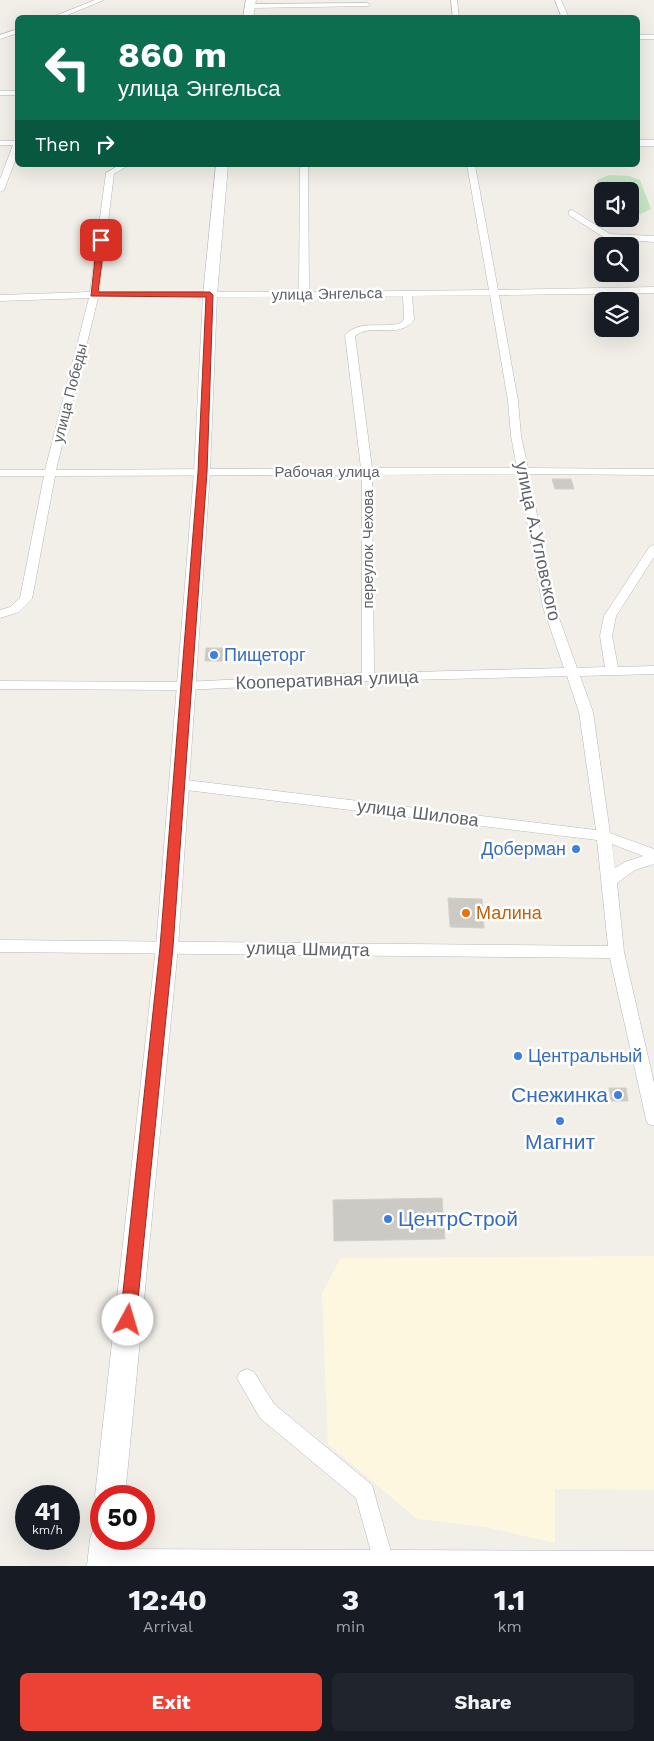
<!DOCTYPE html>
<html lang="en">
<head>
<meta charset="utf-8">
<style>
	:root { --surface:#171b24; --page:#20242c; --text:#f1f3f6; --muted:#9ea1a6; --accent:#ea4335 }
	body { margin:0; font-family:"Work Sans",sans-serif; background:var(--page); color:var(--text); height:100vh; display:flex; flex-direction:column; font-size:19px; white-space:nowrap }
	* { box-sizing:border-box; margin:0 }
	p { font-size:16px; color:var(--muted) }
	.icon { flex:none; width:28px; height:28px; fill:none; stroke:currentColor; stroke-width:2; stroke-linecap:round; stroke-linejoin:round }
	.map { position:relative; height:1566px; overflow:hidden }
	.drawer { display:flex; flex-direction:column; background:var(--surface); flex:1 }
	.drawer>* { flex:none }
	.banner { position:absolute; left:15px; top:15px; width:625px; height:152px; border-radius:8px; box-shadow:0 5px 20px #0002; background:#0b6e4f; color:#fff; overflow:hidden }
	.tools { position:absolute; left:594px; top:182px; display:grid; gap:10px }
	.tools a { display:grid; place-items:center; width:45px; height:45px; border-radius:8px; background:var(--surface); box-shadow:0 5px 20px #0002; font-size:25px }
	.speed { position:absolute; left:15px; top:1485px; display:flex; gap:10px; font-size:25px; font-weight:700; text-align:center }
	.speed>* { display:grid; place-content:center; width:65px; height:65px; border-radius:50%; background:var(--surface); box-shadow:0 5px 20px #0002; line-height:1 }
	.speed small { font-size:12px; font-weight:400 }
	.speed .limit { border:8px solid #d22; background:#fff; color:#111 }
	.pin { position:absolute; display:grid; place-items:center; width:42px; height:42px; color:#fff; margin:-21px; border-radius:10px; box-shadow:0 2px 8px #0006 }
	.me { position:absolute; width:55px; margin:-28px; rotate:6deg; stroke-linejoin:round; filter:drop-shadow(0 0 4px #0008) }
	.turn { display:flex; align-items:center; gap:18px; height:105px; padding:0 20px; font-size:22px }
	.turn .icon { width:65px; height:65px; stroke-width:2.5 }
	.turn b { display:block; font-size:35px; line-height:42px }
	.then { display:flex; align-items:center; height:48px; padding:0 20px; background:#0003; gap:10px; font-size:19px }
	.eta { display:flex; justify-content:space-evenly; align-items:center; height:85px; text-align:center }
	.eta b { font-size:30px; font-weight:700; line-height:35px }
	.cta { display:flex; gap:10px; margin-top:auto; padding:10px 20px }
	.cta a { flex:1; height:58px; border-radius:8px; background:var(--accent); color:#fff; font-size:20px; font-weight:700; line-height:58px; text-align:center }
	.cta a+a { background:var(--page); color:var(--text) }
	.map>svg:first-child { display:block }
</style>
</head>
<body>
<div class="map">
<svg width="654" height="1566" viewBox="0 0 654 1566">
	<rect width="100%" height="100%" fill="#f1efe8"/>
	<polygon fill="#fef7e0" points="654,1256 654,1490 555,1489 555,1543 485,1527 417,1519 328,1444 322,1293 341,1258"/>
	<polygon fill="#c5e8c5" points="609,175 629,176 640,180 651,209 639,215 630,215 630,191 602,191 602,202 597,180"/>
	<g fill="#cccac5" stroke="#d6d1c6">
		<polygon points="552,479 571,479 574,489 555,489"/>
		<polygon points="206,648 223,648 222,661 205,661"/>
		<polygon points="448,898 482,899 484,928 450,927"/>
		<polygon points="609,1088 626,1088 628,1101 611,1101"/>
		<polygon points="442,1198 445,1239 334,1241 333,1200"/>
	</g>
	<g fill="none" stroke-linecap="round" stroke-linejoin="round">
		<g stroke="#b5b8bc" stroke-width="1">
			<g id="minor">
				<polygon points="95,0 104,0 60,18 50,18"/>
				<polygon points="451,0 457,0 459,18 453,18"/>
				<polygon points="555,0 561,0 569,18 562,18"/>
				<polygon points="367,3 370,5 369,6 250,8 247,6 250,4"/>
				<polygon points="18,29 18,33 0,39 0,35"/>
				<rect x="638" y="35" width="16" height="4"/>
				<rect x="0" y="91" width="18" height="4"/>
				<polygon points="18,139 18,153 4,190 0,192 0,179 13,145 0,145 0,141 14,141"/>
				<path d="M119,165H129L114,174L99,292H299L300,168L302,165H310L308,168L309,292L489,290L467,165H475L498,290L654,287V293L499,295L518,401L521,436L528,468L654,469V475L529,474L555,607L577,668L605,667L600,636L604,616L650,546L654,545V557L616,616L612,636L618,667L654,666V674L580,676L593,712L610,833L654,849V864L635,870L617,883L624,952L654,1083V1126L648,1124L646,1119L610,958L0,952V940L608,946L597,840L178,789L173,787L171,784L173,781L178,779L596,830L579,712L567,676L368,681L185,690L0,689V681L185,682L362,673V475L55,476L32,599L19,612L0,618V610L10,607L20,598L44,476H0V470H45L89,298L0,301V295L90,292L106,173ZM490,295L508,401L511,436L517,468H372L355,336C372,322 398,340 414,320L412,296ZM403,296L404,319L401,323C382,329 360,319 345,335L361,468L56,470L98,298ZM518,474L543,607L564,668L374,673L372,475ZM612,844L643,856L625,862L615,868Z"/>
				<polygon points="572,210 610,234 654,236 654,242 605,238 569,215 569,211"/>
				<polygon points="247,1369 254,1372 274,1404 372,1485 395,1566 375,1566 356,1498 260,1418 237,1378 240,1372"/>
			</g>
		</g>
		<g stroke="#b5b8bc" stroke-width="1">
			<g id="tertiary">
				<rect x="638" y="140" width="16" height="6"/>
				<polygon points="103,1549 654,1551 654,1566 91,1566 90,1562 94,1553"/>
			</g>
		</g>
		<g stroke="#b6babf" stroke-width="1">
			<g id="secondary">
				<polygon points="246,0 256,0 253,18 243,18"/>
				<polygon points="216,165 228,165 217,295 210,472 178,947 125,1496 101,1496 101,1507 95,1496 156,947 194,472 203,295"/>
				<polygon points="101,1525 101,1539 120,1539 117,1566 87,1566 90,1539 94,1528"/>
			</g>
		</g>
		<use href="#minor" fill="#fff" fill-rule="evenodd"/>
		<use href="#tertiary" fill="#fff" fill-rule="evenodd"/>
		<use href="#secondary" fill="#fff" fill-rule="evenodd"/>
	</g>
	<polygon fill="#ea4335" stroke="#982c22" points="101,238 105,240 98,292 210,292 213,295 207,472 173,947 136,1320 133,1325 128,1327 122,1325 120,1320 160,947 198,472 206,297 91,296 97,240"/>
	<g fill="#3f7fe0" stroke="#fff" stroke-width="2">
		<circle cx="214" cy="655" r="5"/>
		<circle cx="576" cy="849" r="5"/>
		<circle cx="518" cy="1056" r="5"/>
		<circle cx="618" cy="1095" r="5"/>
		<circle cx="560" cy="1121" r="5"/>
		<circle cx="388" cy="1219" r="5"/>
	</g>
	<circle fill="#e8710a" stroke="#fff" stroke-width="2" cx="466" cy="913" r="5"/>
	<g text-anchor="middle" stroke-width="5" stroke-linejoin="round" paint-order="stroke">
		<g font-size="15" fill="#5f6368" stroke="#fff">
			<text transform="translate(327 294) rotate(-1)" y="5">улица Энгельса</text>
			<text transform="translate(70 393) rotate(-76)" y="5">улица Победы</text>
			<text x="327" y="477">Рабочая улица</text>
			<text transform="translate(368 549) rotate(-90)" y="5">переулок Чехова</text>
		</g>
		<g font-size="18" fill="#5f6368" stroke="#fff">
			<text transform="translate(538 541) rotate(78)" y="6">улица А.Угловского</text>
			<text transform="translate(327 680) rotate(-2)" y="6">Кооперативная улица</text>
			<text transform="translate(418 813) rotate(7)" y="6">улица Шилова</text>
			<text transform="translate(308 949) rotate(1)" y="6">улица Шмидта</text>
		</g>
		<g font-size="18" fill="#366cbe" stroke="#fff" text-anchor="start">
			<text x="224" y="661">Пищеторг</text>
			<text x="566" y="855" text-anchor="end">Доберман</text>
			<text x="528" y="1062">Центральный</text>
		</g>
		<g font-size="18" fill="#c56008" stroke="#fff" text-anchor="start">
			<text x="476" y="919">Малина</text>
		</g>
		<g font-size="21" fill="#366cbe" stroke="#fff" text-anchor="end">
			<text x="608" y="1102">Снежинка</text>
			<text x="560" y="1149" text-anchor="middle">Магнит</text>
			<text x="398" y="1226" text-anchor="start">ЦентрСтрой</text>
		</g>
	</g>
</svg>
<div class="tools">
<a><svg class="icon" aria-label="sound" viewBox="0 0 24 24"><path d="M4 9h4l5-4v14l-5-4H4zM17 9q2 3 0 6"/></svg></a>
<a><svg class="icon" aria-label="search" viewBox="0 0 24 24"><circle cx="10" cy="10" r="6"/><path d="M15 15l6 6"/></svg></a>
<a><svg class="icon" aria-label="layers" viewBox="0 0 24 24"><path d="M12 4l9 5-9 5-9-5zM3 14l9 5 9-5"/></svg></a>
</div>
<div class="speed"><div>41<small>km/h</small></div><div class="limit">50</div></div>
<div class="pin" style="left:101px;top:240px;background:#d93025"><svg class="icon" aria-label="arrive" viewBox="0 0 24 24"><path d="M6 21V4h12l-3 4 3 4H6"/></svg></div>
<svg class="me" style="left:128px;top:1320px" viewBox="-20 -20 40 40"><circle r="19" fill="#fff"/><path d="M0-13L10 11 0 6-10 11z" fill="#ea4335"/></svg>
<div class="banner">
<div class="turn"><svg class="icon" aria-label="left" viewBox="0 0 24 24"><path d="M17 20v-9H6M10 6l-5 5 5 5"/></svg><div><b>860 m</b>улица Энгельса</div></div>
<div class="then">Then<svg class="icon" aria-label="right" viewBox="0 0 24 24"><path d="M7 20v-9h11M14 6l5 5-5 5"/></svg></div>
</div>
</div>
<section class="drawer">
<div class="eta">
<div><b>12:40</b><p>Arrival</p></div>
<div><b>3</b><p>min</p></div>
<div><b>1.1</b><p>km</p></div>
</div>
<div class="cta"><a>Exit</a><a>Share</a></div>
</section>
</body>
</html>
